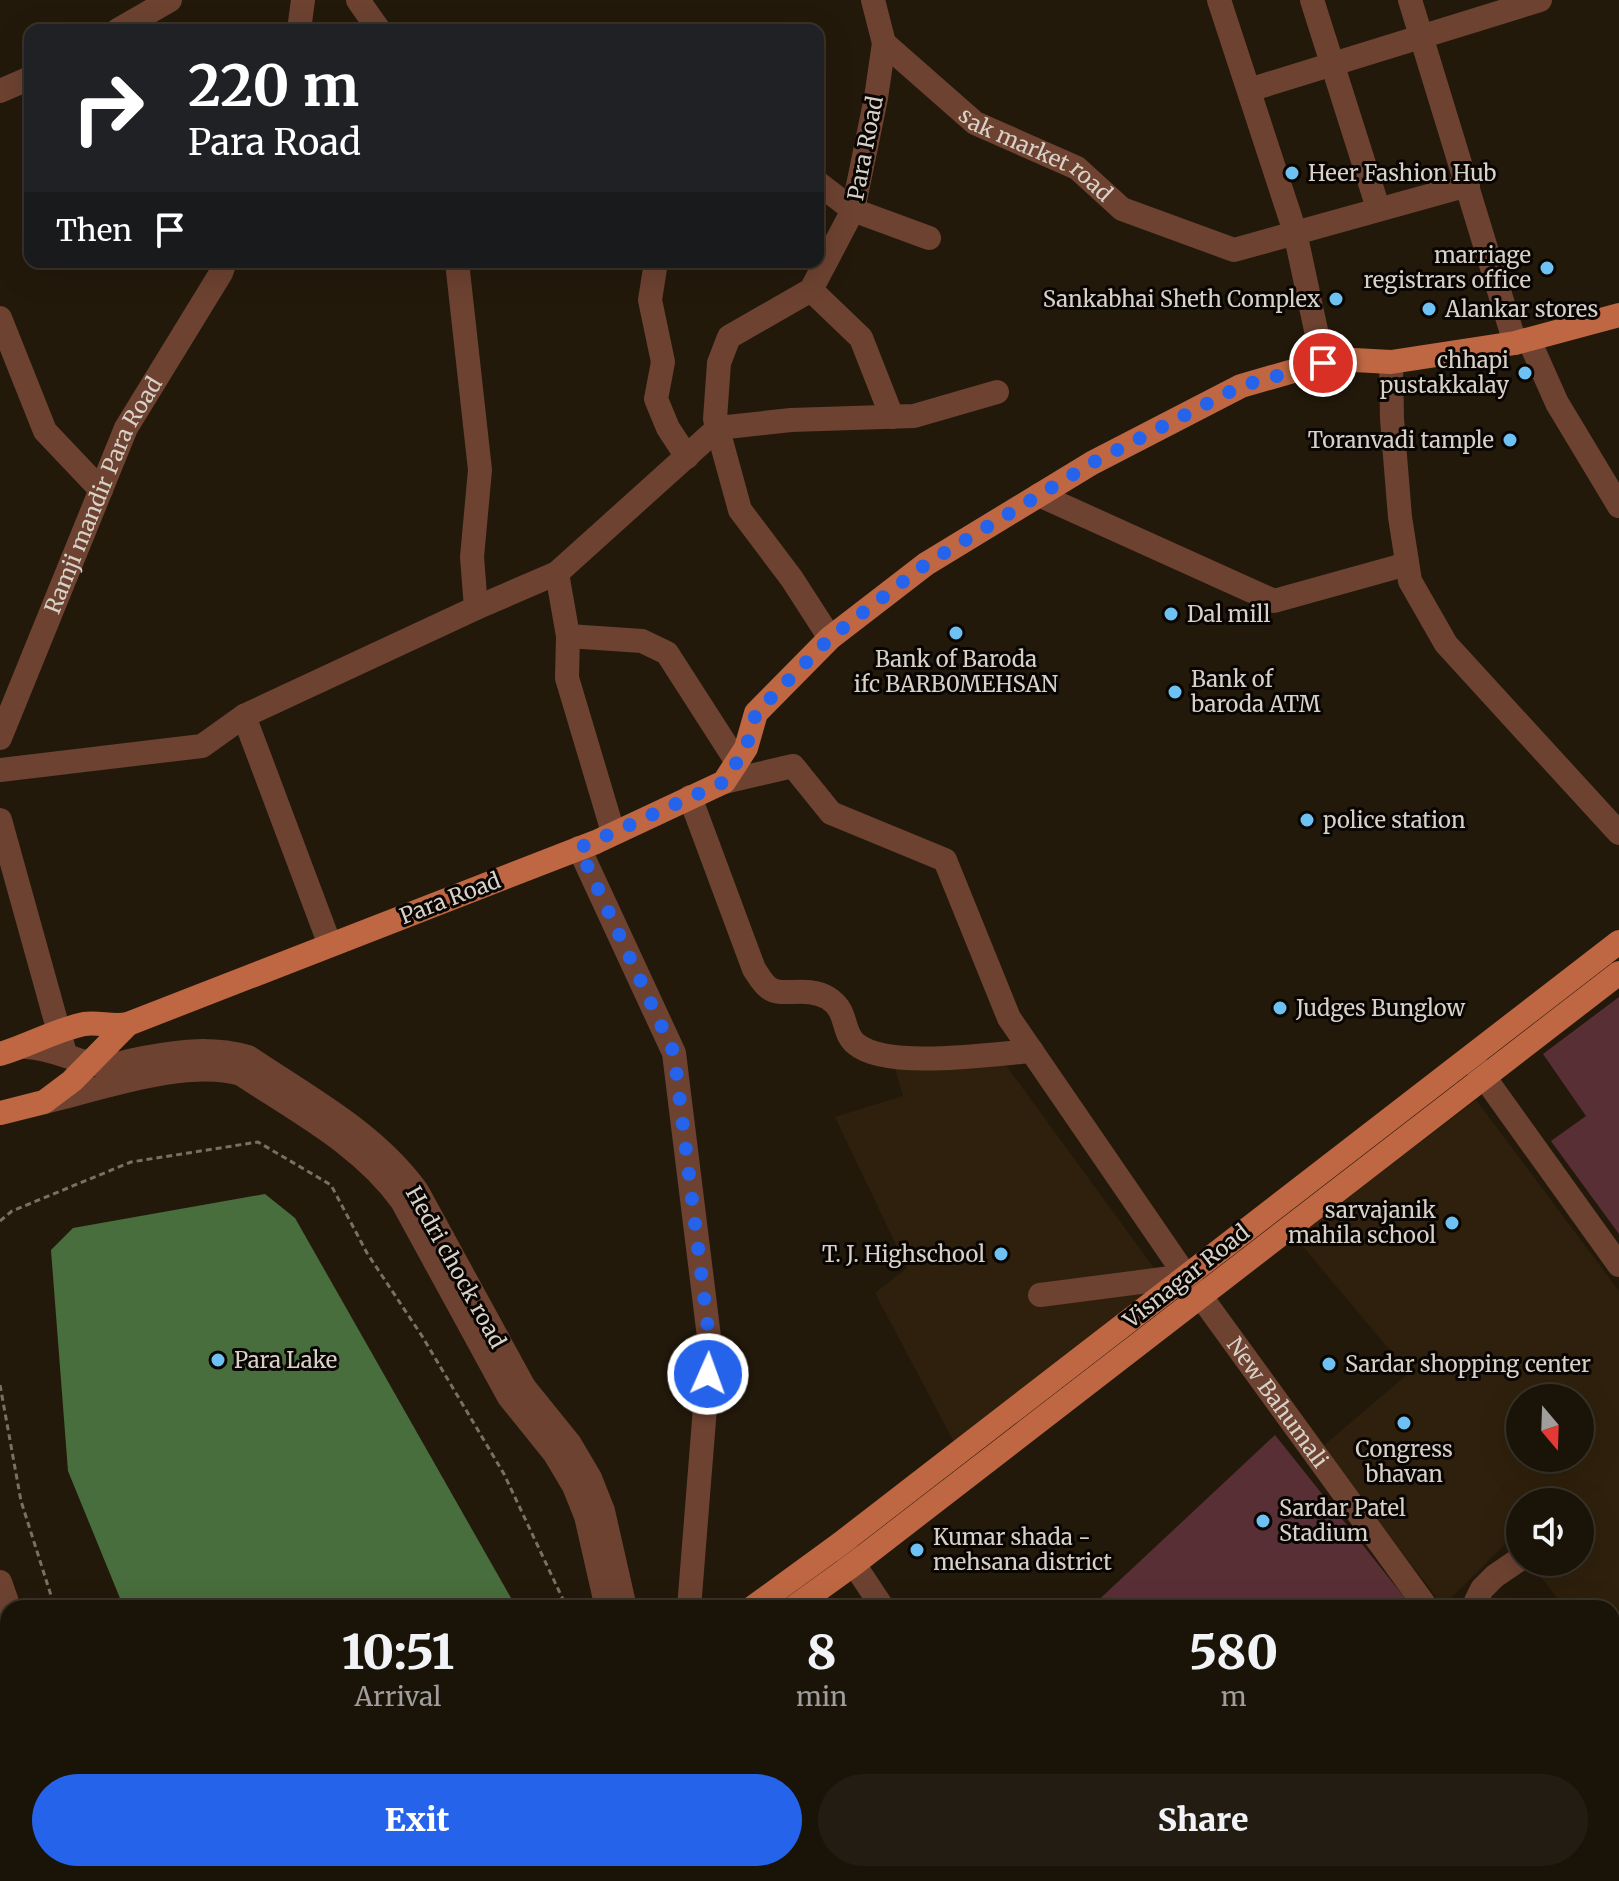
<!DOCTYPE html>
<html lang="en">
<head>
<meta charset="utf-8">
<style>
	:root { --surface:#1a1308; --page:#231c12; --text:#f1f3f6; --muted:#9f9e9c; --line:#383229; --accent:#2563eb }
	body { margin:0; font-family:Merriweather,serif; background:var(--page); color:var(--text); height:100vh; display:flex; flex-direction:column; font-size:30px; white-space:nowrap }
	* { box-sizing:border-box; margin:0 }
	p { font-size:26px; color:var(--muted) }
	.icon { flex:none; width:44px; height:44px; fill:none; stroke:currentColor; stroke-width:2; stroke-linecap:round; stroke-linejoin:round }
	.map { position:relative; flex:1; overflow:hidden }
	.panel { position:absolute; left:0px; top:1600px; width:1620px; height:282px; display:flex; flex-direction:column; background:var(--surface); border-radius:24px 24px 0 0; box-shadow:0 8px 32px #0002,0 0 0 2px var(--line) }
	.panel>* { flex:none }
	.top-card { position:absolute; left:24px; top:24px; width:800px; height:244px; border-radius:16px; box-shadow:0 8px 32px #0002,0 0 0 2px var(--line); background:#202124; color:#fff; overflow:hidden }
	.needle { width:52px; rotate:161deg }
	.tools { position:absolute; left:1506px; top:1384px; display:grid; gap:16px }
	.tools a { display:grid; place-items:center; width:88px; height:88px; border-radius:50%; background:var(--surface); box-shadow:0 8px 32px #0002,0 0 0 2px var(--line); font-size:40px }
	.pin { position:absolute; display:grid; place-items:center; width:68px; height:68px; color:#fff; margin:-34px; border:4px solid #fff; border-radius:50%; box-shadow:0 2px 8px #0007 }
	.me { position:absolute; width:88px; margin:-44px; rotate:2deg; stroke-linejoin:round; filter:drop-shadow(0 0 6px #0008) }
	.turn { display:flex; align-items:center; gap:28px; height:168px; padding:0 32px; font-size:36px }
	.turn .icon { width:104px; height:104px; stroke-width:2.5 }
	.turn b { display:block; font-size:56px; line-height:68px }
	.then { display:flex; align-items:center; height:76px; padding:0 32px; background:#0003; gap:16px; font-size:30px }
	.eta { display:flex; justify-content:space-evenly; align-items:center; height:136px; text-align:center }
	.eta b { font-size:48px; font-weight:800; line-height:56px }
	.action { display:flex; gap:16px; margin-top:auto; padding:16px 32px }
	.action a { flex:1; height:92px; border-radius:48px; background:var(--accent); color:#fff; font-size:32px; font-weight:800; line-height:92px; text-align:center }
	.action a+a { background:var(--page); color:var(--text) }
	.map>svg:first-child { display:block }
</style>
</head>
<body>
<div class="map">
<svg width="1619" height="1881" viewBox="0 0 1619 1881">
	<rect width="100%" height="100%" fill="#23190b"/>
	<g fill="#2e200c" fill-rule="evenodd">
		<polygon points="997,1053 1162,1279 954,1442 875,1293 907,1268 835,1117 903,1096 893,1062"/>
		<path d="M1476,1100L1619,1291V1678L1612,1669V1608H1565L1529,1562H1580V1502H1520V1550L1510,1539L1443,1606L1322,1447L1409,1373L1295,1237ZM1520,1398H1580V1458H1520Z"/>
	</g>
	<g fill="#592f36">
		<polygon points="1619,997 1619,1234 1551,1141 1586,1116 1543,1054"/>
		<polygon points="1275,1435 1413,1608 1090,1608"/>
		<polygon points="1094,1874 1310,1874 1301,1881 1099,1881"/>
	</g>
	<polygon fill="#486e3d" points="265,1194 295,1218 511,1598 512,1608 124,1608 68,1471 51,1250 73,1228"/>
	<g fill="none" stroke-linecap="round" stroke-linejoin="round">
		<g stroke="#787064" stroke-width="3" stroke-dasharray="6 4" stroke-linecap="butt">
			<polyline points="0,1221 12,1211 131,1162 258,1142 331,1185 367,1253 422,1336 504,1474 567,1608"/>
			<polyline points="0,1385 21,1501 55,1608"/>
		</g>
		<g stroke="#6d4231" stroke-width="24">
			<polyline points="358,0 379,30"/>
			<polyline points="1219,0 1295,232 1323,363"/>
			<polyline points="1312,0 1378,208"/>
			<polyline points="1410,0 1515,343"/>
			<polyline points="118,30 170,0"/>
			<polyline points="299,30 303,0"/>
			<path id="s1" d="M884,43L975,123L1077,168L1122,209L1234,250L1468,185"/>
			<polyline points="1249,90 1540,0"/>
			<polyline points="0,91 30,78"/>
			<polyline points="818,183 853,210 929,238"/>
			<polyline points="457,262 480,470 472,557 476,608"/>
			<polyline points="656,262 650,300 663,362 656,399 668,428 687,457"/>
			<polyline points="811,290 861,338 892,417"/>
			<polyline points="0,318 45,431 101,490"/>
			<polyline points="1529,340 1557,403 1619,506"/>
			<polyline points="1391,362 1392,419 1400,517 1410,581 1446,644 1619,833"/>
			<polyline points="1039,495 1274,601 1407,564"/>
			<polyline points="557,573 568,636 567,678 613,832"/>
			<polyline points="568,636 642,641 667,653 737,762"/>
			<polyline points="830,638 792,579 740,510 715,419 719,363 729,337 811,290 853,210 876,98 884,43 873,0"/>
			<polyline points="244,716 330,945"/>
			<path id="s2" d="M0,738L126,428L221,273L225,262"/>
			<polyline points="0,770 202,746 244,716 476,608 557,573 718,428 791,420 914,416 997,392"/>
			<path id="s3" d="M724,782L793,766L831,813L945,860L1009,1018L1186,1276L1427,1608"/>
			<path d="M690,797L754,969C758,975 763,984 769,988C781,998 806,985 828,998C849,1011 841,1032 856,1044C887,1070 991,1054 1032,1051"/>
			<polyline points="0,820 64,1050"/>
			<polyline points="579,848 674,1053 710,1345 689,1608"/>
			<path d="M26,1047C56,1048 80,1065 105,1065C118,1065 131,1060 143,1058C180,1051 212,1047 248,1057C309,1098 374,1132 417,1191L524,1387L570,1444L590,1478L603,1511L625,1608"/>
			<polyline points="1472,1060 1619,1265"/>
			<path d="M44,1102C101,1089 186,1058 241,1074C298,1112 362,1145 402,1201L509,1397L555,1454L574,1486L586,1516L607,1608"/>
			<polyline points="1040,1295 1186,1276"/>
			<polyline points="844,1549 883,1608"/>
			<polyline points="0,1582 9,1608"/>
			<polyline points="1478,1608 1476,1601 1482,1589 1495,1576 1520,1559"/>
			<polyline points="0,1842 8,1839"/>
			<polyline points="108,1874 111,1881"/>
			<polyline points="1058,1874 1063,1881"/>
			<polyline points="1534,1874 1536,1881"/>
			<polyline points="341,1881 353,1874"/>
			<polyline points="369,1881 382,1874"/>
			<polyline points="1343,1881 1352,1874"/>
		</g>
		<g stroke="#bf6743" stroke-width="24">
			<path d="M0,1054C28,1046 55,1030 84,1024C99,1022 113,1027 128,1024L596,842L724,782L746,748L756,713L830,638L926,564L1092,463L1241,386L1335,359L1391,362L1515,343L1619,315"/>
			<polyline points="0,1113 44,1102 72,1081 128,1024"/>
			<polyline points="752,1608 840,1544 1619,942"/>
			<polyline points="793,1608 854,1564 1619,973"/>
			<polyline points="673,1874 675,1881"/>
		</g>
	</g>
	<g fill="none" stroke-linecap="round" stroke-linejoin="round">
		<polyline stroke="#2563eb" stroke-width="14" stroke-dasharray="0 25.2" points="708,1374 710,1345 674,1053 579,848 724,782 746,748 756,713 830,638 926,564 1092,463 1241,386 1323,363"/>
	</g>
	<g fill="#6dc2f3" stroke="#090502" stroke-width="3">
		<circle cx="1292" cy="173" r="8"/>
		<circle cx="1547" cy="268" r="8"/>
		<circle cx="1336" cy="299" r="8"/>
		<circle cx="1429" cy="309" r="8"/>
		<circle cx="1525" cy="373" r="8"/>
		<circle cx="1510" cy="440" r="8"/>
		<circle cx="1171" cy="614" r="8"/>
		<circle cx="956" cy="633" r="8"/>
		<circle cx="1175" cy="692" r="8"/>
		<circle cx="1307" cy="820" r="8"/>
		<circle cx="1280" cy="1008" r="8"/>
		<circle cx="1452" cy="1223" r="8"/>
		<circle cx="1001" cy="1254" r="8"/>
		<circle cx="218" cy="1360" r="8"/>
		<circle cx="1329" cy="1364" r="8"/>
		<circle cx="1404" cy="1423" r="8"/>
		<circle cx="1263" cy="1521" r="8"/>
		<circle cx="917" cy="1550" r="8"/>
	</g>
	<g text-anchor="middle" stroke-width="6" stroke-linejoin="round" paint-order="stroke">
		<g font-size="22" fill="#d8d1c8" stroke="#090502">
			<text transform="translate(865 148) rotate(-79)" y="8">Para Road</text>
			<text dy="8" stroke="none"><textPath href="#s1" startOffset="190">sak market road</textPath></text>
			<text dy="8" stroke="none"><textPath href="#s2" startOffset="264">Ramji mandir Para Road</textPath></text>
			<text transform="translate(450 898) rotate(-21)" y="8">Para Road</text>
			<text transform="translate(456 1267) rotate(61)" y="8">Hedri chock road</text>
			<text transform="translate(1186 1276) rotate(-38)" y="8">Visnagar Road</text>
			<text dy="8" stroke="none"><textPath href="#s3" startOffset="894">New Bahumali</textPath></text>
		</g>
		<g font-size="22" fill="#d8d1c8" stroke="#090502" text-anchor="start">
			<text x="1308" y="181">Heer Fashion Hub</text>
			<text x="1531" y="263" text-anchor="end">marriage<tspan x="1531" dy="25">registrars office</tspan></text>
			<text x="1320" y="307" text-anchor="end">Sankabhai Sheth Complex</text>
			<text x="1445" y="317">Alankar stores</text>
			<text x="1509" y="368" text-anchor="end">chhapi<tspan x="1509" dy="25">pustakkalay</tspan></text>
			<text x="1494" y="448" text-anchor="end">Toranvadi tample</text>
			<text x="1187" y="622">Dal mill</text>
			<text x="956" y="667" text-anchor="middle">Bank of Baroda<tspan x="956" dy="25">ifc BARB0MEHSAN</tspan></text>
			<text x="1191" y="687">Bank of<tspan x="1191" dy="25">baroda ATM</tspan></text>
			<text x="1323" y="828">police station</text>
			<text x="1296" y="1016">Judges Bunglow</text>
			<text x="1436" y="1218" text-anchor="end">sarvajanik<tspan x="1436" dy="25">mahila school</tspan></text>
			<text x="985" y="1262" text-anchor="end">T. J. Highschool</text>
			<text x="234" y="1368">Para Lake</text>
			<text x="1345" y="1372">Sardar shopping center</text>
			<text x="1404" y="1457" text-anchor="middle">Congress<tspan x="1404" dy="25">bhavan</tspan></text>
			<text x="1279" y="1516">Sardar Patel<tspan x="1279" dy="25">Stadium</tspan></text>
			<text x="933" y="1545">Kumar shada -<tspan x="933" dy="25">mehsana district</tspan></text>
		</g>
	</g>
</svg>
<div class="tools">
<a><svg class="needle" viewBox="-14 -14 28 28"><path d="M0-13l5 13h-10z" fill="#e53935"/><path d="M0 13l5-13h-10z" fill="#9f9e9c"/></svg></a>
<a><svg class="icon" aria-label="sound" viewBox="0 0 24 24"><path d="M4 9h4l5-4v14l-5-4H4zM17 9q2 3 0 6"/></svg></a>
</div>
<div class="pin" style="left:1323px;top:363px;background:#d93025"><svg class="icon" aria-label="arrive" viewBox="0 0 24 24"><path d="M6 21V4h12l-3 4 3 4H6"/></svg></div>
<svg class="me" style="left:708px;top:1374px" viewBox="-20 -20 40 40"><circle r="17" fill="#2563eb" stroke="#fff" stroke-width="3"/><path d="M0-11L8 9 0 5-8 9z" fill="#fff"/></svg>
<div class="top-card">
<div class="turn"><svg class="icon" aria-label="right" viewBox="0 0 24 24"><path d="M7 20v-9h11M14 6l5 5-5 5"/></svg><div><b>220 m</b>Para Road</div></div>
<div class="then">Then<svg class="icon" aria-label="arrive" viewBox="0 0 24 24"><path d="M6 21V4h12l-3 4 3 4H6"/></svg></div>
</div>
<section class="panel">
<div class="eta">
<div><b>10:51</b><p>Arrival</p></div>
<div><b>8</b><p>min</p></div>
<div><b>580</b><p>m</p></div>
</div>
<div class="action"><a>Exit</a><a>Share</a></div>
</section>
</div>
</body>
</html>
